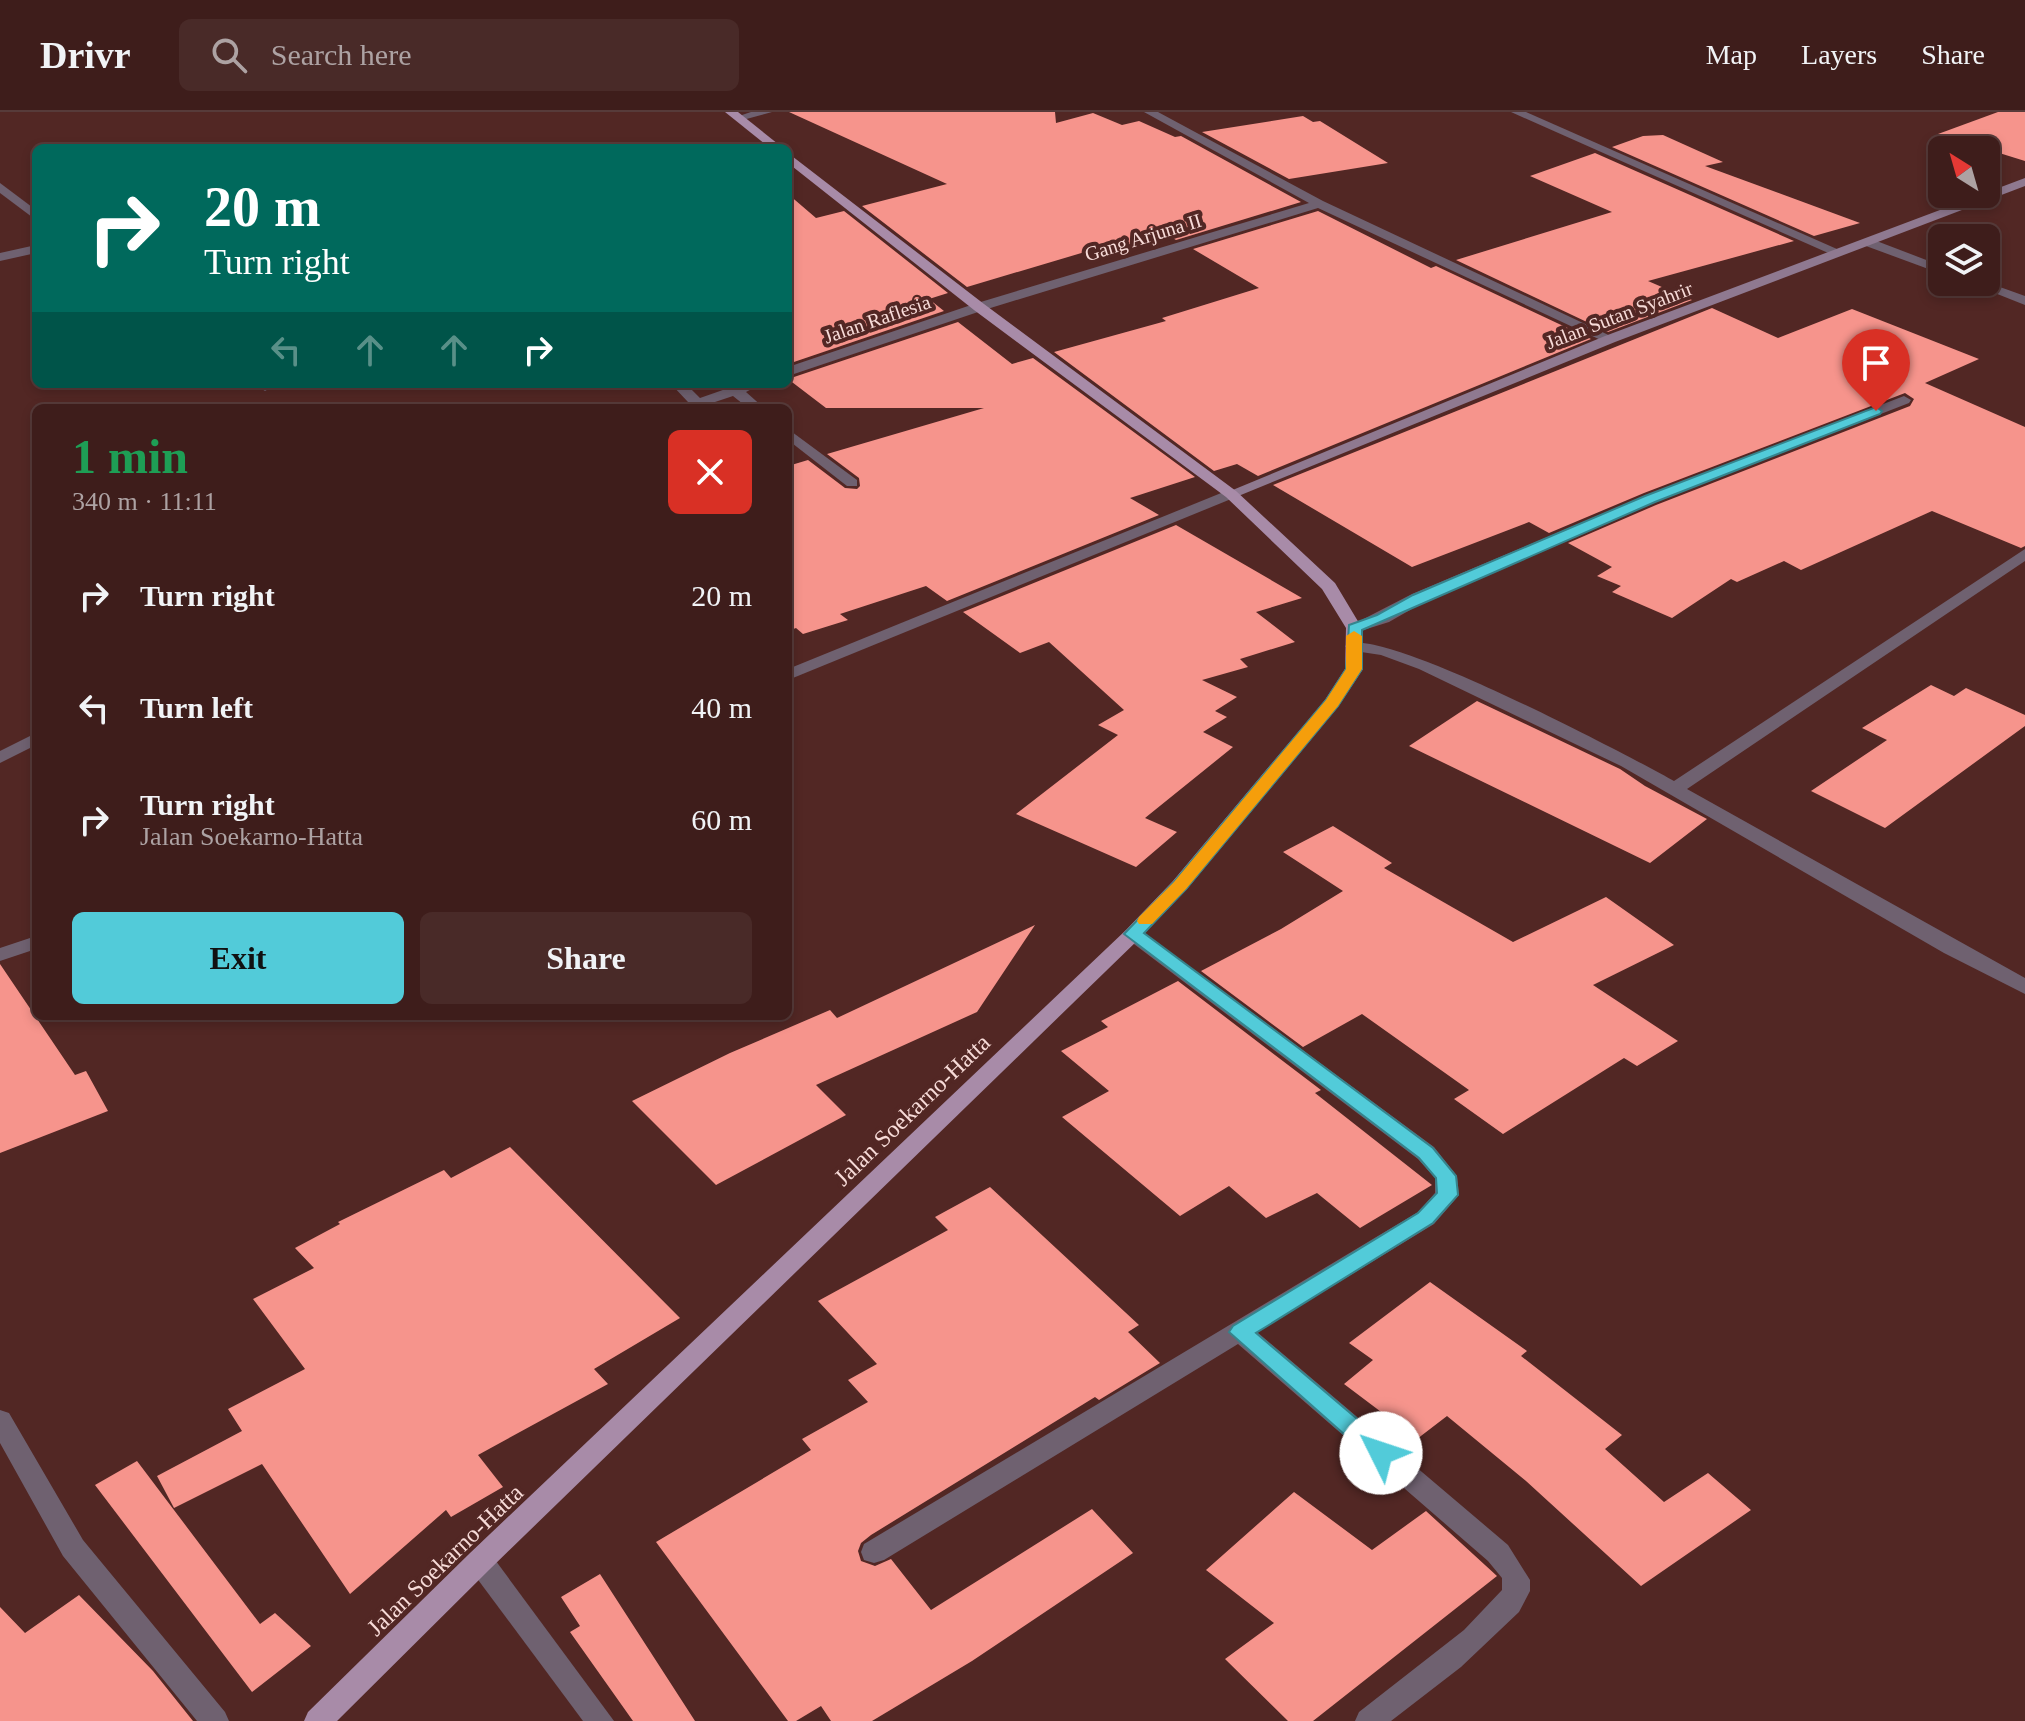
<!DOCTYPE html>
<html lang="en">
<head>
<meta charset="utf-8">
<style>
	:root { --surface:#3e1d1b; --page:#492a28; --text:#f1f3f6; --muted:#ada2a3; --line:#573b3a; --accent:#52cbd9 }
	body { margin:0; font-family:Georgia,serif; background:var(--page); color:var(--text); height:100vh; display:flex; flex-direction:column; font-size:30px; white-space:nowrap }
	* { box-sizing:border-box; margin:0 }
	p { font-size:26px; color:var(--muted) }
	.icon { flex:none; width:44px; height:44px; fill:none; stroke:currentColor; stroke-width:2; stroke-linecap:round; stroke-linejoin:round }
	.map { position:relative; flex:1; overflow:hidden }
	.side { position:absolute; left:32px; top:292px; width:760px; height:616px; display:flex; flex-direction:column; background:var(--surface); border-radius:12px; box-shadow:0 4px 12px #0003,0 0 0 2px var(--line) }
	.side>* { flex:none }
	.top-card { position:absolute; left:32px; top:32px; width:760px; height:244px; border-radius:12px; box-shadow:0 4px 12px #0003,0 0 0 2px var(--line); background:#00695c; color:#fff; overflow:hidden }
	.needle { width:52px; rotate:323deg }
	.buttons { position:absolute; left:1928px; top:24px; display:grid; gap:16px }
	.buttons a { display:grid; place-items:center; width:72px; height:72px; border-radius:12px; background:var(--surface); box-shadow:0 4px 12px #0003,0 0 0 2px var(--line); font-size:40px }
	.pin { position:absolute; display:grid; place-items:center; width:68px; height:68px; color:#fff; margin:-82px -34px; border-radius:50% 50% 50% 0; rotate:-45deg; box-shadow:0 0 8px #0007 }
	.pin .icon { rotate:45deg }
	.me { position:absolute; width:88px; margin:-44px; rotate:311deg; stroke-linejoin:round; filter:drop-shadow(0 0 6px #0008) }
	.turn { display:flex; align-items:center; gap:28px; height:168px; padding:0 40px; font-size:36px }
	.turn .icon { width:104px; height:104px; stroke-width:2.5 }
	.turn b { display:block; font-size:56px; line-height:68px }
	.lanes { display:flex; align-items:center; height:76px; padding:0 40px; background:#0003; justify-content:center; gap:40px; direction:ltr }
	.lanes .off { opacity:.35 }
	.round { display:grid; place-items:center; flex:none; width:84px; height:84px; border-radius:12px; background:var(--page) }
	.headline { display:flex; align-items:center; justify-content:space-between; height:136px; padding:0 40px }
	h1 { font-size:48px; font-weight:800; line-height:60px; color:#1e9e55 }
	.action { display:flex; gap:16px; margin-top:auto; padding:16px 40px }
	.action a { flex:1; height:92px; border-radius:12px; background:var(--accent); color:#111; font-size:32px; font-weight:800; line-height:92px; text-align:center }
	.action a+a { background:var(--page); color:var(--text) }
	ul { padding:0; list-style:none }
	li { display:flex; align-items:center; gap:24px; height:112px; padding:0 40px }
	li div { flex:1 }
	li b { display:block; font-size:30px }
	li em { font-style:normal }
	header { display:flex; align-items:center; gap:48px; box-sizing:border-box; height:112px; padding:0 40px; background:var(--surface); border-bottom:2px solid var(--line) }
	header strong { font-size:38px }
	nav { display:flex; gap:44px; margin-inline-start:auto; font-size:28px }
	.search { width:560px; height:72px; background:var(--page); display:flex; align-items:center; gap:20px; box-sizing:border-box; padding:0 28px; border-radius:12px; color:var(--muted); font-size:30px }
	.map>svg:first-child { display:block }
</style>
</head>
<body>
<header>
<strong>Drivr</strong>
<div class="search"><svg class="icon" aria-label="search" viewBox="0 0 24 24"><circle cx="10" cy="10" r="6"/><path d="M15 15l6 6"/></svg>Search here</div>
<nav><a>Map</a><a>Layers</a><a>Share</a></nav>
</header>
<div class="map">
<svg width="2025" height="1609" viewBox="0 0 2025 1609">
	<rect width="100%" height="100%" fill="#522724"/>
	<g fill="#f6948c">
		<polygon points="789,0 1055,0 1056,11 1093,1 1122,13 1139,9 1175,25 1181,24 1301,90 1176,128 1166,122 1112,138 1105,134 967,175 862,94 947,72"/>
		<polygon points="1998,0 2025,0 2025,49 1938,22"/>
		<polygon points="1303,4 1313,10 1320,9 1388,51 1289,67 1202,20"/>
		<polygon points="1663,23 1723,50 1705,54 1860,111 1814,124 1612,35 1643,24"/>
		<polygon points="1595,41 1794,129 1648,169 1692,188 1608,220 1456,148 1612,100 1530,64"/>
		<polygon points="788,82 816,106 844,99 948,181 929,187 944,199 788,252"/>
		<polygon points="1318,99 1431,156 1436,154 1591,227 1258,364 1237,352 1214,359 1054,240 1166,209 1162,206 1259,176 1193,137"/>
		<polygon points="1712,196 1778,226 1852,197 1979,247 1925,271 2025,315 2025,434 2021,436 1932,399 1801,458 1784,449 1737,470 1731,467 1672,506 1612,480 1621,474 1597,464 1612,455 1568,431 1656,393 1910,294 1914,287 1905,281 1644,381 1549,421 1529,410 1412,455 1273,373"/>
		<polygon points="958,210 1012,252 1033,246 1195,365 1130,386 1159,403 947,489 926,474 840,502 848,508 803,522 796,516 788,519 788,354 808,348 845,376 857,377 860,374 859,366 827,342 984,296 826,296 788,267"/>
		<polygon points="1176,413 1302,486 1256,500 1295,530 1240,547 1248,555 1202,568 1237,585 1215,599 1227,605 1203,620 1233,635 1145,706 1177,720 1136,755 1016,702 1118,623 1098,613 1124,598 1049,530 1020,541 963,500"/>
		<polygon points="1931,573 1954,584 1966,576 2025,603 2025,614 1885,716 1811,679 1887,628 1862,616"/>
		<polygon points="1477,589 1620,657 1645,674 1707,707 1650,751 1409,634"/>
		<polygon points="1333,714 1392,751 1384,756 1513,830 1606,785 1674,833 1593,873 1678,929 1637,954 1624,946 1503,1022 1454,987 1469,978 1362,902 1303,935 1201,859 1281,817 1343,779 1283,740"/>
		<polygon points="1035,813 977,900 816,973 846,1003 716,1073 632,989 730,941 830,898 837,906"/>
		<polygon points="0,852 75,963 86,959 108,999 0,1041"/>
		<polygon points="1178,869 1321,978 1315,981 1432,1073 1360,1116 1317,1081 1266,1106 1229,1074 1180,1104 1062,1005 1109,979 1061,939 1108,915 1101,909"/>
		<polygon points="510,1035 680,1206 594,1257 608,1272 478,1343 503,1375 451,1405 446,1398 350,1482 262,1352 174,1396 157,1364 242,1319 228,1297 305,1257 253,1187 314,1156 295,1136 340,1112 338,1110 444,1058 451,1066"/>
		<polygon points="990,1075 1139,1213 1128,1220 1160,1251 1099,1288 1095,1285 871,1423 861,1431 858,1439 861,1449 875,1454 891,1447 931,1498 1092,1397 1133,1441 972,1549 872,1609 831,1609 821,1594 796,1609 788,1609 656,1430 811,1338 802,1327 868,1290 848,1268 877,1252 818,1189 948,1118 935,1105"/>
		<polygon points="1430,1170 1527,1239 1521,1244 1622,1323 1605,1337 1664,1390 1708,1361 1751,1398 1641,1474 1526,1369 1447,1304 1417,1327 1344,1272 1373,1248 1349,1231"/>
		<polygon points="137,1349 260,1512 275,1501 311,1534 252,1580 95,1373"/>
		<polygon points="1294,1380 1372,1438 1426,1399 1497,1464 1313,1609 1288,1609 1225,1547 1274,1511 1206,1458"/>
		<polygon points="600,1462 695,1609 633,1609 570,1520 580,1514 561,1485"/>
		<polygon points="79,1483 153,1559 193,1609 0,1609 0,1495 25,1521"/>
	</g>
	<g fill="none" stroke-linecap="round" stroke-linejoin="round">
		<g fill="#6f6170" fill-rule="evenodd">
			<polygon points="751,0 772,0 739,9 733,6"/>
			<polygon points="1144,0 1158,0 1323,89 1617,227 1605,230 1318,96 984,198 788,264 788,255 974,192 1309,91"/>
			<polygon points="1511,0 1526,0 1846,141 1835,144"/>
			<polygon points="0,71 36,98 36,108 0,81"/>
			<polygon points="1866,128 1874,128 1942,154 1942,162 1866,134"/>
			<polygon points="36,133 36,141 0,149 0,141"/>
			<polygon points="1967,170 1986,170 2025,184 2025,193"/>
			<polygon points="254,272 270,272 272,275 265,279"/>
			<polygon points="671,272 686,272 700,286 740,272 761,272 746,280 764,296 748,296 733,284 697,296 676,296 688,290"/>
			<polygon points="1904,284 1911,288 1909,291 1655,390 1424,490 1389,510 1354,521 1346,516 1412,482 1645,384"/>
			<polygon points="788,317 857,368 857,374 847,374 788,328"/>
			<polygon points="1231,377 1239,382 1236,385 788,568 788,557"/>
			<path d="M2025,437V449L1687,677L2025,866V882L1944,841L1621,654L1419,557L1381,543L1348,538L1345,534C1373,508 1633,646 1674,669Z"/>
			<polygon points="36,621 36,633 0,651 0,639"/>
			<polygon points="1133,816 1140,818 1434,1035 1457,1064 1459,1083 1434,1112 1257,1220 1508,1433 1530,1468 1530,1479 1519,1500 1461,1555 1391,1609 1355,1609 1359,1600 1464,1518 1502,1478 1502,1466 1488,1449 1238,1232 884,1448 874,1451 864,1448 861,1440 864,1432 1418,1100 1435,1081 1435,1066 1418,1047 1126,826 1123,822 1126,818"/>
			<polygon points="36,824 36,837 0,849 0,836"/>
			<polygon points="0,1298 9,1301 83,1428 225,1600 229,1609 197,1609 63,1444 0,1331"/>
			<polygon points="480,1438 490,1441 614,1609 583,1609 470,1457 466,1449 470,1441"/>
		</g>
		<polygon fill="#8f7990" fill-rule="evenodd" points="2025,66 2025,74 1615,230 1236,385 1231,387 1223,382 1605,224"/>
		<g fill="#a88ba8" fill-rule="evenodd">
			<polygon points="725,0 738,0 783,36 770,36"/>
			<polygon points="788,41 984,192 1236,379 1335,471 1362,516 1363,557 1338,595 1187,777 1140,826 490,1457 337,1609 304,1609 308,1600 470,1441 1126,818 1173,769 1325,588 1345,557 1346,516 1322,477 1226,385 974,198 788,51"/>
		</g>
	</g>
	<polygon fill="#52cbd9" stroke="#35848d" stroke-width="2" points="1876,295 1882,299 1880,302 1655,390 1362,518 1362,557 1338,594 1186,777 1144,821 1433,1036 1456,1064 1458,1083 1433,1111 1256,1221 1389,1334 1393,1341 1389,1347 1381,1350 1372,1347 1229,1220 1233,1214 1418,1101 1437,1081 1436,1066 1419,1046 1124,822 1174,770 1326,588 1346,557 1349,513 1377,503 1413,483 1645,384"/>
	<polygon fill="#f59e0b" points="1354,519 1362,524 1362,557 1338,594 1186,777 1152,812 1139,812 1137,809 1139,805 1174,770 1326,588 1346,557 1346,524"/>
	<g text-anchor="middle" stroke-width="8" stroke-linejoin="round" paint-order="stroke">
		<g font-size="20" fill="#f7dbd8" stroke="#522724">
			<text transform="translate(1143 125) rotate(-17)" y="7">Gang Arjuna II</text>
			<text transform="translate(1619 203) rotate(-21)" y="7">Jalan Sutan Syahrir</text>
			<text transform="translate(877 207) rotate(-19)" y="7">Jalan Raflesia</text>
		</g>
		<g font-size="24" fill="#f7dbd8" stroke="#522724">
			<text transform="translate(912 998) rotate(-44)" y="8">Jalan Soekarno-Hatta</text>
			<text transform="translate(445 1448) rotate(-44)" y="8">Jalan Soekarno-Hatta</text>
		</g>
	</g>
</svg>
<div class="buttons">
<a><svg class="needle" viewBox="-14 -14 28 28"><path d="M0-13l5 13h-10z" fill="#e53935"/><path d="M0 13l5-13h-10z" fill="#ada2a3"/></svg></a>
<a><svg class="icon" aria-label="layers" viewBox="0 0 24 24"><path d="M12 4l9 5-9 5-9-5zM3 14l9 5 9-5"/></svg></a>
</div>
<div class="pin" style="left:1876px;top:299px;background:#d93025"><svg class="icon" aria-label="arrive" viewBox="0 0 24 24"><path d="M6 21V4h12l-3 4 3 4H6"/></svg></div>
<svg class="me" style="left:1381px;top:1341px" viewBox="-20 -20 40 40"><circle r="19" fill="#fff"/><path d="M0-13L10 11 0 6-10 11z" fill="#52cbd9"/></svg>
<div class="top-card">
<div class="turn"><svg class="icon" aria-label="right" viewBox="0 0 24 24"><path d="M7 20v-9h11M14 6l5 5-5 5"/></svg><div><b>20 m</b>Turn right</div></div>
<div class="lanes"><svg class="icon off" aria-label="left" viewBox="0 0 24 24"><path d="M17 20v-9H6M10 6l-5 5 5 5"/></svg><svg class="icon off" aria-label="ahead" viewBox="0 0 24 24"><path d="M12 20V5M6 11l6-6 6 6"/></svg><svg class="icon off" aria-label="ahead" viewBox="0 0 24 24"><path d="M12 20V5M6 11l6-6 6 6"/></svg><svg class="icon" aria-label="right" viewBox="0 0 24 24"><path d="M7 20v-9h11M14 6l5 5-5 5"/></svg></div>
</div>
<section class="side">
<div class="headline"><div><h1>1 min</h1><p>340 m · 11:11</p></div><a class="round" style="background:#d93025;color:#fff"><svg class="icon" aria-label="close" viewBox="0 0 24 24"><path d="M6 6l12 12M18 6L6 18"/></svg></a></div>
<ul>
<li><svg class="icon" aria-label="right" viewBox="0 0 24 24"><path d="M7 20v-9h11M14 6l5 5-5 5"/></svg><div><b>Turn right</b></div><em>20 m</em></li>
<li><svg class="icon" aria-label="left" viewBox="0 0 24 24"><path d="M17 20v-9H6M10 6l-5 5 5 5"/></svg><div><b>Turn left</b></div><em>40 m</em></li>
<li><svg class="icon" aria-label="right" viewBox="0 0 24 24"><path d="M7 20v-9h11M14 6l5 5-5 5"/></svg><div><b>Turn right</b><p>Jalan Soekarno-Hatta</p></div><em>60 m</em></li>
</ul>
<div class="action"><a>Exit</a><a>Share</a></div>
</section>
</div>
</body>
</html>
